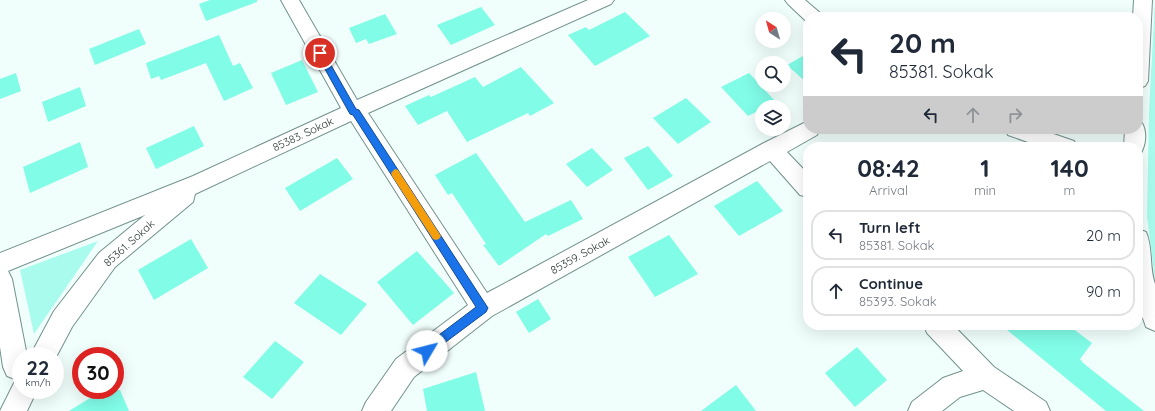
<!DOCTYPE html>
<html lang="en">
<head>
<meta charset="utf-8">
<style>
	:root { --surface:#fff; --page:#f2f2f3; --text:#1f2937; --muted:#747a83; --line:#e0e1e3 }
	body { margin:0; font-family:Quicksand,sans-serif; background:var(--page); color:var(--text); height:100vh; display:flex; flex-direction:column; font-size:15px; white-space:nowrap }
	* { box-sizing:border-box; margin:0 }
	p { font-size:13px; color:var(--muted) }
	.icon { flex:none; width:22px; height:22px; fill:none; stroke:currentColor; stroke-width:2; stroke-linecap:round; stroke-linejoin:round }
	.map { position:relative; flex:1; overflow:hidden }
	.drawer { position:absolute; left:803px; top:142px; width:340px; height:188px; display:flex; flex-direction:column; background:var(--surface); border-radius:16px; box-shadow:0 4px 16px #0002 }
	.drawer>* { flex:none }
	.hud { position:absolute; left:803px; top:12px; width:340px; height:122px; border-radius:16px; box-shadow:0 4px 16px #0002; background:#fff; color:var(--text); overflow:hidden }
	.needle { width:26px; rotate:323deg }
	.tools { position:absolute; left:755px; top:12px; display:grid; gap:8px }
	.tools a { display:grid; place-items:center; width:36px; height:36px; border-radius:50%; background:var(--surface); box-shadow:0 4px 16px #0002; font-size:20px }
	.speed { position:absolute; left:12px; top:347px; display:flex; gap:8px; font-size:20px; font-weight:700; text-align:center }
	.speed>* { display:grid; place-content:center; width:52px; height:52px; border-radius:50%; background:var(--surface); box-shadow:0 4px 16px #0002; line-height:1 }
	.speed small { font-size:10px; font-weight:400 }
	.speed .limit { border:6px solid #d22; background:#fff; color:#111 }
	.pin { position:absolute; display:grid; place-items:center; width:34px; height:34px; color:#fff; margin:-17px; border:2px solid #fff; border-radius:50%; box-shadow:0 1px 4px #0007 }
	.me { position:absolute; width:44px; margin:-22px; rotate:53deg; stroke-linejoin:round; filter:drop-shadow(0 0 3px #0008) }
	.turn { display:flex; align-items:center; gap:14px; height:84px; padding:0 20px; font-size:18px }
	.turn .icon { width:52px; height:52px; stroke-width:2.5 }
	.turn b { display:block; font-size:28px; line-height:34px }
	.lanes { display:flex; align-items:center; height:38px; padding:0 20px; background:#0003; justify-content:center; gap:20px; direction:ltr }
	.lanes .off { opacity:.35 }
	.eta { display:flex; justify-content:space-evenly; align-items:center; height:68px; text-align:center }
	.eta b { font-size:24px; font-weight:700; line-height:28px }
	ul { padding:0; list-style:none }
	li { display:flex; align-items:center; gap:12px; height:50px; margin:0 8px 6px; padding:0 12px; border:2px solid var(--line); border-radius:16px }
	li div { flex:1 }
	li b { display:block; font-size:15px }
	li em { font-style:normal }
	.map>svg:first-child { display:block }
</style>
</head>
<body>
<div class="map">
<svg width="1155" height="411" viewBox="0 0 1155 411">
	<rect width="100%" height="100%" fill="#f1fffc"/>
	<g fill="#a9fced">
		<polygon points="1155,0 1155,280 1147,216 1149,112"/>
		<polygon points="98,241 34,334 20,270"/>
	</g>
	<g fill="#81fce7">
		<polygon points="210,0 257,0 257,2 206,21 199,4"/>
		<polygon points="481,7 495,25 451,45 437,25"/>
		<polygon points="625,12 650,36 595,66 568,35 586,27 589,30"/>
		<polygon points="385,14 397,34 369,44 366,39 356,43 349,28"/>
		<polygon points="139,29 146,44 95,65 89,49"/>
		<polygon points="219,35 233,66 240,63 253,88 224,101 206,63 161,80 159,76 151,79 146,63"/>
		<polygon points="808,53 808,84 787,65"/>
		<polygon points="302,60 318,92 286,105 271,73"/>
		<polygon points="521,67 554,103 530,116 528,113 467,142 447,111 418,125 405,106 429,95 431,97 475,77 483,87"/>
		<polygon points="16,73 21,91 0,99 0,79"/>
		<polygon points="749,73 776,102 766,107 762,107 762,109 748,116 721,87"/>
		<polygon points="80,87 86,106 48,122 42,102"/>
		<polygon points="686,98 711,122 678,144 653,118"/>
		<polygon points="194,126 204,146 156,169 146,148"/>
		<polygon points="80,142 88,167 30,193 23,167"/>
		<polygon points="648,146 673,176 648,190 624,158"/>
		<polygon points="592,148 613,170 587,187 566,164"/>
		<polygon points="476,153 525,222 571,200 583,219 548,236 546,234 499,266 483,245 486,244 452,193 448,195 435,175"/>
		<polygon points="337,158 353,179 300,211 285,188"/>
		<polygon points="757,181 783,211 739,236 714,206"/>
		<polygon points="669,235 698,274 655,297 628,257"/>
		<polygon points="191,239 208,268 154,300 138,270"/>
		<polygon points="417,251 454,293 413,325 377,282"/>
		<polygon points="320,274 367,304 341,335 294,303"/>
		<polygon points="538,299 551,319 529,333 516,312"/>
		<polygon points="1001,325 1068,325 1092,343 1080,359 1083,363 1144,411 1106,411"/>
		<polygon points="275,341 304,362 272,399 243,377"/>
		<polygon points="857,347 887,380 855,407 825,373"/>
		<polygon points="476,372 485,411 427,411 423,389"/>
		<polygon points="736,385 756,411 701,411"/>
		<polygon points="103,390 120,390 129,411 69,411"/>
	</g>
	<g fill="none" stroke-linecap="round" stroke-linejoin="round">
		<g stroke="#72928c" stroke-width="2">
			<g id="minor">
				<polygon points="281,0 299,0 357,100 588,0 614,0 611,4 368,113 487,293 764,143 808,121 808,129 820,129 817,135 787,152 808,174 808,197 800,195 770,161 492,316 414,377 391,411 362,411 366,402 396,359 468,305 351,121 195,194 193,202 115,267 72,327 55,359 55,356 30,356 54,311 99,253 145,215 8,271 12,279 27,356 21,356 21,390 37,390 27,411 0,411 15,381 17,380 7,376 3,367 0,347 0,253 193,176 341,108"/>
				<polygon points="785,0 805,0 819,12 822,17 808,17 808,22 807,22 788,4"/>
				<polygon points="1005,129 1039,129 1074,141 1077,147 1042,147 1008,135"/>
				<polygon points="924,325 953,325 994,367 1046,402 1050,411 1014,411 983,390 960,397 942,411 908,411 912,402 943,378 963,371 927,333"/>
			</g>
		</g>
		<g stroke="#72928c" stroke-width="2">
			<g id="major">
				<polygon points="1134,0 1152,0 1148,81 1145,86 1138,88 1138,17 1133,17"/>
				<path d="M1138,122L1142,123C1147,132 1146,144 1141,153L1138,154V147H1124L1125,129H1138Z"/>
				<path d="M1138,229L1146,232C1153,248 1149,267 1155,284V331L1146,327L1138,304Z"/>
			</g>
		</g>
		<use href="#minor" fill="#fff" fill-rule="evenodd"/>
		<use href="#major" fill="#fff" fill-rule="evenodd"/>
	</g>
	<polygon fill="#1a73e8" stroke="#114b97" points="320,50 323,51 356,109 359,110 488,308 486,312 427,356 423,354 422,351 423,347 476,307 353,115 350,114 316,53"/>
	<polygon fill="#f59e0b" points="395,169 398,170 439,233 441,236 439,239 436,240 433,239 392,176 391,173"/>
	<g text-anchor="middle" stroke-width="3" stroke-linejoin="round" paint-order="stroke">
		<g font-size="11" fill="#283533" stroke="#fff">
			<text transform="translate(303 134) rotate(-25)" y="4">85383. Sokak</text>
			<text transform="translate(129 243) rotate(-42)" y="4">85361. Sokak</text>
			<text transform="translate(580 255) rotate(-29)" y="4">85359. Sokak</text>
		</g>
	</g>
</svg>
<div class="tools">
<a><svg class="needle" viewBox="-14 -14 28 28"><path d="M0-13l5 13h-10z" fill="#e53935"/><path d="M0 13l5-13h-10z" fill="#747a83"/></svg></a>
<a><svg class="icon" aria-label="search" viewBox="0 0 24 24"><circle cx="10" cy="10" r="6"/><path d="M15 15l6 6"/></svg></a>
<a><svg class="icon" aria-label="layers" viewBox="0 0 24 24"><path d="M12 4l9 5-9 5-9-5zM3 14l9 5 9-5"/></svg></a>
</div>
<div class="speed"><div>22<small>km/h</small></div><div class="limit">30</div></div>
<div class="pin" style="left:320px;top:53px;background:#d93025"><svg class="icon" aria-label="arrive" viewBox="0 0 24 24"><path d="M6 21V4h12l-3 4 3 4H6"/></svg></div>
<svg class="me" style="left:427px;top:351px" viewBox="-20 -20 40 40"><circle r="19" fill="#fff"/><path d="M0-13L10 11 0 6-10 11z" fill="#1a73e8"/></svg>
<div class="hud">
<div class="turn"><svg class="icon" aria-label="left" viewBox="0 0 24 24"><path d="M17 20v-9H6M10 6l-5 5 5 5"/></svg><div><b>20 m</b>85381. Sokak</div></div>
<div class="lanes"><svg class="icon" aria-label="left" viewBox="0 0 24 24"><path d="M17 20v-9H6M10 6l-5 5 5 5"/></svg><svg class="icon off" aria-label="ahead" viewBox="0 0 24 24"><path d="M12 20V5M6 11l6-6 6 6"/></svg><svg class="icon off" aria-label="right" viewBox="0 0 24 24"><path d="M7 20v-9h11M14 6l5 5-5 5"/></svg></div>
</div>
<section class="drawer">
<div class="eta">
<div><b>08:42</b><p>Arrival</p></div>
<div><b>1</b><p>min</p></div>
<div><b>140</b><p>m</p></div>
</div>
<ul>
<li><svg class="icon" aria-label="left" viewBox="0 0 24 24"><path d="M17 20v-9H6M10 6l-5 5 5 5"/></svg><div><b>Turn left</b><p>85381. Sokak</p></div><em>20 m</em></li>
<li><svg class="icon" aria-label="ahead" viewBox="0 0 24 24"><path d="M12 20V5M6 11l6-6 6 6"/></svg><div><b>Continue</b><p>85393. Sokak</p></div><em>90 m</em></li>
</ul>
</section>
</div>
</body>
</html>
